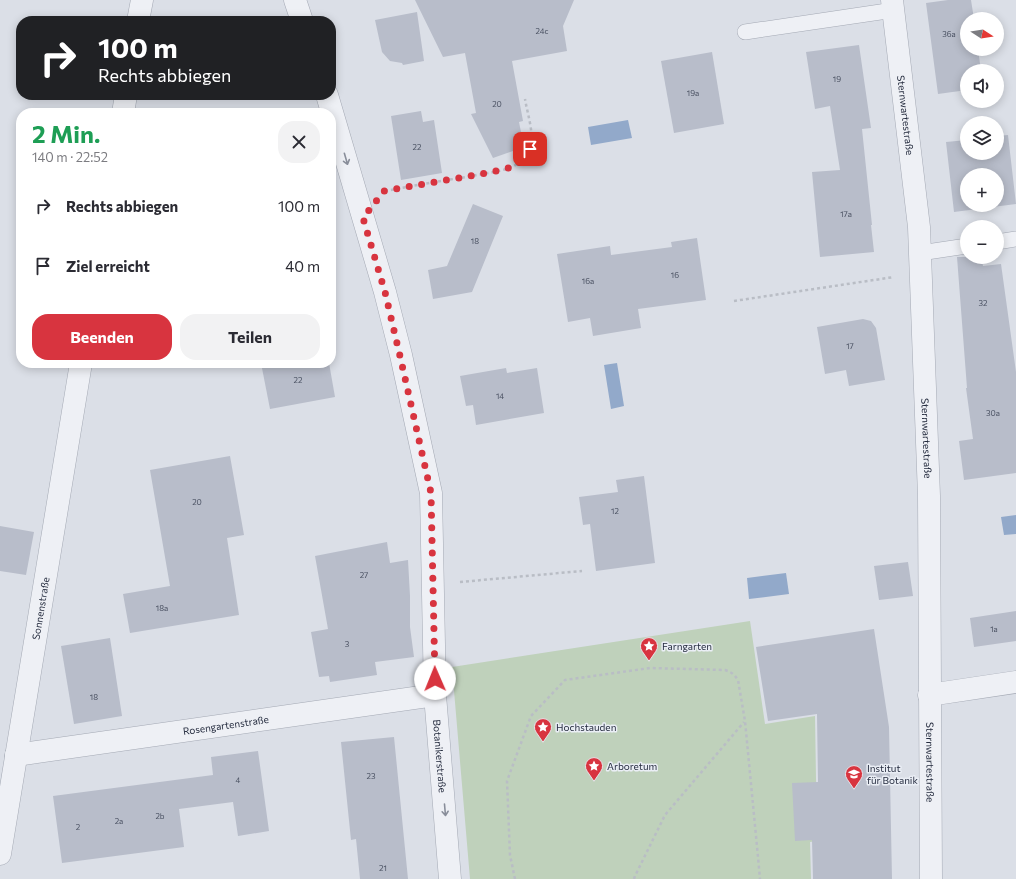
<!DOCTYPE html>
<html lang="de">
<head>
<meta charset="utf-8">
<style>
	:root { --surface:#fff; --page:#f2f2f3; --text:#2b2b33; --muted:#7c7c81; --accent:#d8343f }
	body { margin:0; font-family:Commissioner,sans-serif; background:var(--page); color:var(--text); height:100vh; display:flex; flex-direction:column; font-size:15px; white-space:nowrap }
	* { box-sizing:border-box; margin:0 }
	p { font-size:13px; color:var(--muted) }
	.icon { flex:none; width:22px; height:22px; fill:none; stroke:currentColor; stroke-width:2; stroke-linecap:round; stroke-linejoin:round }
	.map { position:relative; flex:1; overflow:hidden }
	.drawer { position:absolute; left:16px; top:108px; width:320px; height:260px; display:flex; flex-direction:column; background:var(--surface); border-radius:16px; box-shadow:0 2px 10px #0003 }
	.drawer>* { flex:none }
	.guide { position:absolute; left:16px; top:16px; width:320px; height:84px; border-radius:16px; box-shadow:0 2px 10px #0003; background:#202124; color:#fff; overflow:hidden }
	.needle { width:26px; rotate:102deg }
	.buttons { position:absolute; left:960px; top:12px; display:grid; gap:8px }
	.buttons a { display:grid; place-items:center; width:44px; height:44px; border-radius:50%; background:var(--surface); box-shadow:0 2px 10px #0003; font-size:20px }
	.pin { position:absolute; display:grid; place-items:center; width:34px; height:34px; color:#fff; margin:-17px; border-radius:8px; box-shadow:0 2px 6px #0006 }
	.me { position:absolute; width:44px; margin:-22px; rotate:359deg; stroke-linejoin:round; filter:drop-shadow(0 0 3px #0008) }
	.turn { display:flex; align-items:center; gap:14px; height:84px; padding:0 16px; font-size:18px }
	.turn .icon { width:52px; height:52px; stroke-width:2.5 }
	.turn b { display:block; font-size:28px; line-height:34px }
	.round { display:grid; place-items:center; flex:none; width:42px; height:42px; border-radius:16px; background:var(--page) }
	.headline { display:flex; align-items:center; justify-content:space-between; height:68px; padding:0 16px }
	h1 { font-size:24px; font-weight:700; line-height:30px; color:#1e9e55 }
	.primary-button { display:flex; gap:8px; margin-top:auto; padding:8px 16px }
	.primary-button a { flex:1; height:46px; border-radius:16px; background:var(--accent); color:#fff; font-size:16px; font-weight:700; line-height:46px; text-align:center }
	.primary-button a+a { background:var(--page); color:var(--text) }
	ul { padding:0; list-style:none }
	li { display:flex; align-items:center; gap:12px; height:60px; padding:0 16px }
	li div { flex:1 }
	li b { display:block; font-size:15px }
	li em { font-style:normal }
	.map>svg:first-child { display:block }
</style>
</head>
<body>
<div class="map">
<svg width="1016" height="879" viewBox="0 0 1016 879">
	<rect width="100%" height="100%" fill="#dbdfe7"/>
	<polygon fill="#bfd1bb" points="750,621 765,724 815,716 817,841 810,842 811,879 470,879 452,667"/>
	<g fill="#92a9ca">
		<polygon points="628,120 632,138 591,145 588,127"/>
		<polygon points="617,363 624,406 611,409 604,365"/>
		<polygon points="1016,515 1016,534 1004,535 1001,517"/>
		<polygon points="786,573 789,594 749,599 747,578"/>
	</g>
	<g fill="#b8bdca" fill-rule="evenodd">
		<polygon points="415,0 574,0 563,26 567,51 512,61 523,121 519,122 524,147 493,158 471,114 476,113 465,53 443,57"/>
		<polygon points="948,0 971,0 974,19 967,19 967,49 978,49 981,71 967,71 967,90 938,94 926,3"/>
		<polygon points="417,12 424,61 403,65 402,63 390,61 382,52 375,20"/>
		<polygon points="859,45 871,128 862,129 872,225 871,225 874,252 820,257 812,172 840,170 830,106 815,109 806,52"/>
		<polygon points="712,52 724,124 674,133 661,61"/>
		<polygon points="421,111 423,122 434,120 442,173 401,180 391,116"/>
		<path d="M1008,135L1016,204L954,212L946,142L967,140V153H997V136ZM967,175H997V205H967Z"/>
		<polygon points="473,204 503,216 472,292 433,299 428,270 447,266"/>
		<polygon points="697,238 706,300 638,309 641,328 593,336 590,318 568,322 557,254 610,246 611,255 672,247 671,242"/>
		<polygon points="957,257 981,257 983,266 1001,264 1016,372 1016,473 964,480 959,441 973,439 966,388 967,388"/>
		<polygon points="863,319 871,321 876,328 885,380 849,386 846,370 825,374 817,327"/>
		<polygon points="261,363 329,363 335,397 270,409"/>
		<polygon points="506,368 507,373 537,368 544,413 476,425 473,405 466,406 460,376"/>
		<polygon points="230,456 244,535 227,538 239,615 130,633 123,594 170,586 150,470"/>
		<polygon points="644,476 655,563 596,571 590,524 583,525 579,497 618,492 616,480"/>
		<polygon points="0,526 34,532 26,575 0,571"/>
		<polygon points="387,542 390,563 408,560 410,596 410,627 414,657 375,662 377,675 330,682 329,676 319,677 311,632 328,629 315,556"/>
		<polygon points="908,562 913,596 879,600 874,566"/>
		<polygon points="1016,611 1016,641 974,647 970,618"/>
		<polygon points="874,629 889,727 892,879 813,879 812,840 795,841 792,783 818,782 817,714 768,721 756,647"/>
		<polygon points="110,638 122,716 74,724 61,646"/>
		<polygon points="394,737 408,879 360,879 356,839 351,840 341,742"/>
		<polygon points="258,751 269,831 238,836 233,802 179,809 184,847 62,863 53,796 213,775 211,757"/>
	</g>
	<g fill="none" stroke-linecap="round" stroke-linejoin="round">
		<g stroke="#a4a9b4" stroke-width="16">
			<g id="service">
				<polyline points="745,32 894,10"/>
				<polyline points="997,242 1016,239"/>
				<polyline points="920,253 967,246"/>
			</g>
		</g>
		<g stroke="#a4a9b4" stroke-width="23">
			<g id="minor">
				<polyline points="295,0 302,21"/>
				<path id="s1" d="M892,0L919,227L929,496L931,879"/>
				<path id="s2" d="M327,95L385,292L401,355L431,493L435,695L450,879"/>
				<polyline points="929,695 1016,682"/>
				<path id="s3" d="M16,755L435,695"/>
			</g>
		</g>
		<g stroke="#a4a9b4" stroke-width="23">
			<g id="tertiary">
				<polyline points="138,21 142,0"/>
				<polyline points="123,113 126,95"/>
				<path id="s4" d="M0,854L81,363"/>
			</g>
		</g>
		<g stroke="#b9bdc5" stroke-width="2.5" stroke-dasharray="3 3" stroke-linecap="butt">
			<path d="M385,191C412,186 439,181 467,177C480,174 500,172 512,167C520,163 527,156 530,148C535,136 527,112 525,99"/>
			<polyline points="734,301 894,277"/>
			<polyline points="460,582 582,571"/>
			<path d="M515,879L510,855L507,781L531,716L565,680L650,668L725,670C731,672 734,674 738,680L745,721L758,857L760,879"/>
			<polyline points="634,879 635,876 665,815 744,722"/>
		</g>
		<use href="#service" stroke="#eef0f5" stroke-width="15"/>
		<use href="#minor" stroke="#eef0f5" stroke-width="22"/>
		<use href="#tertiary" stroke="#eef0f5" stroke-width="22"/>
	</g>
	<defs><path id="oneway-shaft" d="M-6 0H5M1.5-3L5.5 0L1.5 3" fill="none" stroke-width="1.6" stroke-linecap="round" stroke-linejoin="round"/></defs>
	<g stroke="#898e9a">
		<use href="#oneway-shaft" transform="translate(346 159) rotate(74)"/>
		<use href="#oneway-shaft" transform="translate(445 810) rotate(85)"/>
	</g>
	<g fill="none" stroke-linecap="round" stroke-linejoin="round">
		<polyline stroke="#d8343f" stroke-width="7" stroke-dasharray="0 12.6" points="435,679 431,493 400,356 385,292 363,218 384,191 481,174 505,169 512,167 519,163 526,157 530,149"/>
	</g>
	<defs>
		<g id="sight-pin" transform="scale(0.9)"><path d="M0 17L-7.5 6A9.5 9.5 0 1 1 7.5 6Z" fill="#d8343f" stroke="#eaeef5"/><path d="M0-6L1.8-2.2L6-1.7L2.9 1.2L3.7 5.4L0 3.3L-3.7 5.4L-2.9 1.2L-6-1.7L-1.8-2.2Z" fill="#fff"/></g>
		<g id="university-pin" transform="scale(0.9)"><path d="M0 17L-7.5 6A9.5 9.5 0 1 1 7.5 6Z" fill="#d8343f" stroke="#eaeef5"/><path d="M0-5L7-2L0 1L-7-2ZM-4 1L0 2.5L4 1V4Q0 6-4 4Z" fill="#fff"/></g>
	</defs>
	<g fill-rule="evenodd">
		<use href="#sight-pin" x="649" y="646"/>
		<use href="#sight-pin" x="543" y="727"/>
		<use href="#sight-pin" x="594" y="766"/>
		<use href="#university-pin" x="854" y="774"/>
	</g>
	<g text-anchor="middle" stroke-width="3" stroke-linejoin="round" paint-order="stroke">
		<g font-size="8" fill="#495061">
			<text x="542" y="34">24c</text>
			<text x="949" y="37">36a</text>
			<text x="837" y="82">19</text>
			<text x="693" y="96">19a</text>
			<text x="497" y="107">20</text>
			<text x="417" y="150">22</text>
			<text x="846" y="217">17a</text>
			<text x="475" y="244">18</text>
			<text x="675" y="278">16</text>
			<text x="588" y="284">16a</text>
			<text x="983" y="306">32</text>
			<text x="850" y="349">17</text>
			<text x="298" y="383">22</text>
			<text x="500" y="399">14</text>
			<text x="993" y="416">30a</text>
			<text x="197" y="505">20</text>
			<text x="615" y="514">12</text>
			<text x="364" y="578">27</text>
			<text x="162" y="611">18a</text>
			<text x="994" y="632">1a</text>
			<text x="347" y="647">3</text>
			<text x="94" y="700">18</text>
			<text x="371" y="779">23</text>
			<text x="238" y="783">4</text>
			<text x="160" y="819">2b</text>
			<text x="119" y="824">2a</text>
			<text x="78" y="830">2</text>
			<text x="383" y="871">21</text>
		</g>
		<g font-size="10" fill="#242b3e" stroke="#eaeef5">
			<text dy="4" stroke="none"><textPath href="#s1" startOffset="116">Sternwartestraße</textPath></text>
			<text dy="4" stroke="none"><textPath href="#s1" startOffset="440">Sternwartestraße</textPath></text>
			<text dy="4" stroke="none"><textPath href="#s4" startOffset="249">Sonnenstraße</textPath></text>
			<text dy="4" stroke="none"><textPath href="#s3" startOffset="212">Rosengartenstraße</textPath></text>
			<text dy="4" stroke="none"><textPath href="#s2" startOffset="675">Botanikerstraße</textPath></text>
			<text dy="4" stroke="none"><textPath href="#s1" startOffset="764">Sternwartestraße</textPath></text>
		</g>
		<g font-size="10" fill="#242b3e" stroke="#eaeef5" text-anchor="start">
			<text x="662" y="650">Farngarten</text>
			<text x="556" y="731">Hochstauden</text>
			<text x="607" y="770">Arboretum</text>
			<text x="867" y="772">Institut<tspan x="867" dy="12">für Botanik</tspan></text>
		</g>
	</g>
</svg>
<div class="buttons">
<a><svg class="needle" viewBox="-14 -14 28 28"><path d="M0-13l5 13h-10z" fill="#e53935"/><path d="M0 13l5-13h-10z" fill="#7c7c81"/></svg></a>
<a><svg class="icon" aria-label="sound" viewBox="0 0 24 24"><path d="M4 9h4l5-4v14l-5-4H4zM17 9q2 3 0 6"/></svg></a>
<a><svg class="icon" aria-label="layers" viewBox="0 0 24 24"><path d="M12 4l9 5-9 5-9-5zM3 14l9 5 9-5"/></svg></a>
<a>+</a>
<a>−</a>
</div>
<div class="pin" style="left:530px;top:149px;background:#d93025"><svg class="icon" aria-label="arrive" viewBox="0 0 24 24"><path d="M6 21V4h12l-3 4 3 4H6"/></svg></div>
<svg class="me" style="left:435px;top:679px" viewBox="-20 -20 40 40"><circle r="19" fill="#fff"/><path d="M0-13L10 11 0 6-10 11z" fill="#d8343f"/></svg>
<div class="guide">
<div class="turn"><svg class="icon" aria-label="right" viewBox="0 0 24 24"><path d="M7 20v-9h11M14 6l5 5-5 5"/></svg><div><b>100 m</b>Rechts abbiegen</div></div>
</div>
<section class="drawer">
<div class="headline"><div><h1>2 Min.</h1><p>140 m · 22:52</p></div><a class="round"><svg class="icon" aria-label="close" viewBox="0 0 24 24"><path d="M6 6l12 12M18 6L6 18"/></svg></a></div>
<ul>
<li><svg class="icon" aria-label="right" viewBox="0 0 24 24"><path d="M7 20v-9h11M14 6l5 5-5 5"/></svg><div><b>Rechts abbiegen</b></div><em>100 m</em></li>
<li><svg class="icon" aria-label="arrive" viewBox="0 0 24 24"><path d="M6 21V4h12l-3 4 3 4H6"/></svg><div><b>Ziel erreicht</b></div><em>40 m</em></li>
</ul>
<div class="primary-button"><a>Beenden</a><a>Teilen</a></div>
</section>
</div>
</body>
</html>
